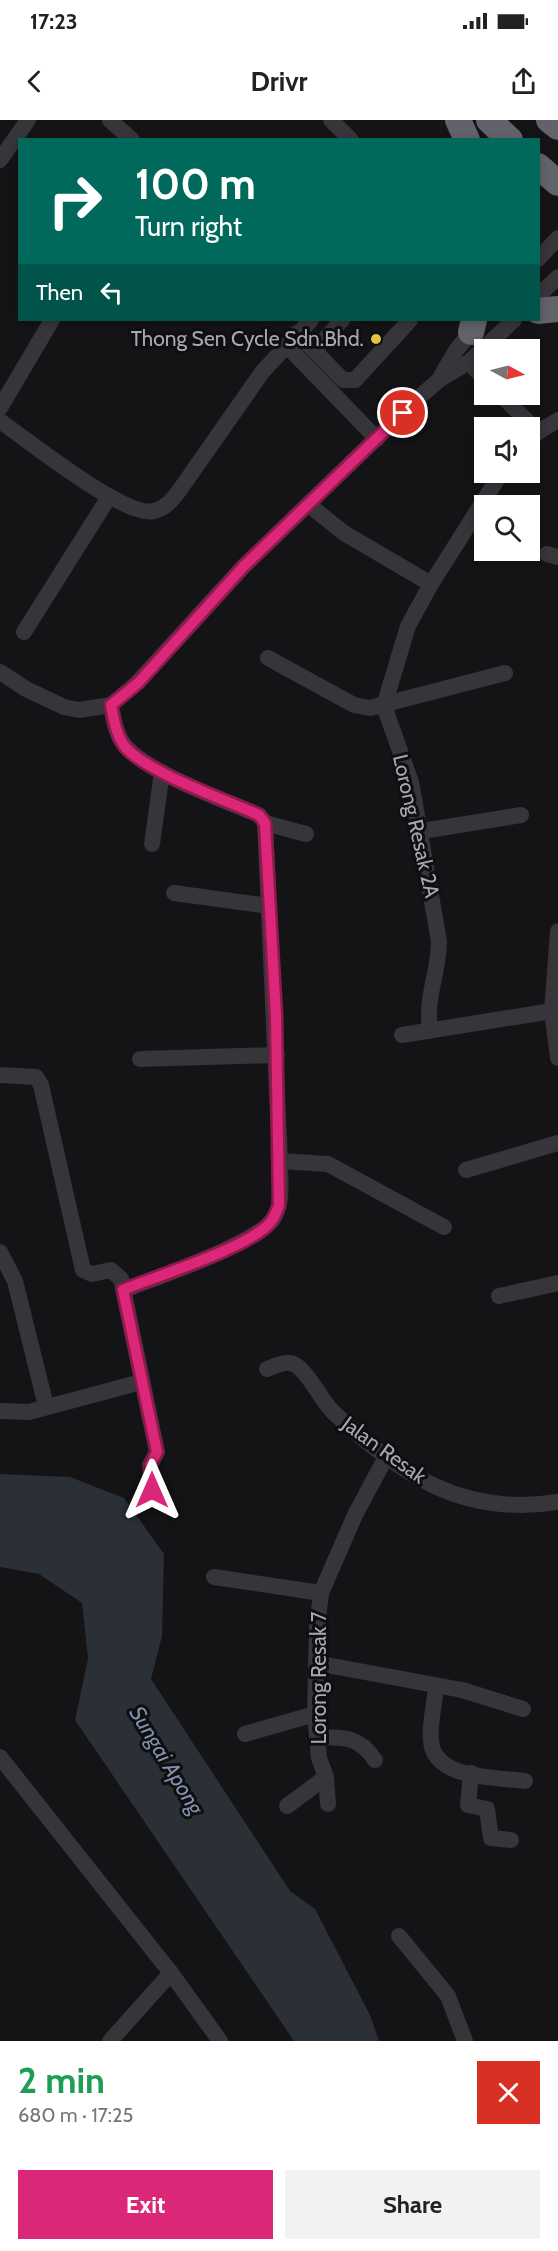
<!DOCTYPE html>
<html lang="en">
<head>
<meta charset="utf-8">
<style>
	:root { --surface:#fff; --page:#f2f2f2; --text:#222; --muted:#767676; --accent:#db2777 }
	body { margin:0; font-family:Cabin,sans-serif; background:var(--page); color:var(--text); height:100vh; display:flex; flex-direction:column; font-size:22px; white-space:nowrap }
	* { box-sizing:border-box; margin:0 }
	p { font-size:20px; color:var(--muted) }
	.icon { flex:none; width:33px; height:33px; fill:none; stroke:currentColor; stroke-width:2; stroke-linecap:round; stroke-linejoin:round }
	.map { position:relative; height:1921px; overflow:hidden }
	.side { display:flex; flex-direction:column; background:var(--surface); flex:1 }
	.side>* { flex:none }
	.hud { position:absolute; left:18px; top:18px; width:522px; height:183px; border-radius:0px; box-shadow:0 3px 9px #0003; background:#00695c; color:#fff; overflow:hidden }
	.needle { width:39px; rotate:97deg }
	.buttons { position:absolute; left:474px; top:219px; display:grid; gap:12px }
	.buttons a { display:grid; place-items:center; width:66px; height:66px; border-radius:0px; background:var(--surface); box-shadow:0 3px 9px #0003; font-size:30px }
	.pin { position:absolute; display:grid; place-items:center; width:51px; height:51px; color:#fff; margin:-26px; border:3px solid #fff; border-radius:50%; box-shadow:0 2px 6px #0007 }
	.me { position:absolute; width:66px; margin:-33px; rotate:0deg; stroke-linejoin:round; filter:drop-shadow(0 0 4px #0008) }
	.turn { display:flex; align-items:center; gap:21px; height:126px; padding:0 18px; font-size:27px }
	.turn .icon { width:78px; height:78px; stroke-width:2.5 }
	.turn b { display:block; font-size:42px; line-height:51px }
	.then { display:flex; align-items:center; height:57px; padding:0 18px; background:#0003; gap:12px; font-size:22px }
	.round { display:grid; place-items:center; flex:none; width:63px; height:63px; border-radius:0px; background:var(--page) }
	.headline { display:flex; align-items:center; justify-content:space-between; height:102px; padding:0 18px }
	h1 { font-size:36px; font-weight:700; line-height:45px; color:#1e9e55 }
	.action { display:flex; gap:12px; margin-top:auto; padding:12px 18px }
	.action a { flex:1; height:69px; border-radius:0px; background:var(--accent); color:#fff; font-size:24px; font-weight:700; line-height:69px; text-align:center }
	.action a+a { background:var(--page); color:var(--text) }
	.status { display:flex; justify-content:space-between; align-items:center; height:42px; padding:0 30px; background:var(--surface); direction:ltr }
	.status svg { height:16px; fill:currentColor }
	header { display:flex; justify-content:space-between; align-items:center; height:78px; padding:0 18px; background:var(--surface); font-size:27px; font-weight:700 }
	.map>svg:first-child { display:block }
</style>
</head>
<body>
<div class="status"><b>17:23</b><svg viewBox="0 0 49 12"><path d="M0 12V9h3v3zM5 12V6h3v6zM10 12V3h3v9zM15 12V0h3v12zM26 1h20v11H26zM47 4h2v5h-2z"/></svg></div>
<header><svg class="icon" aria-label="back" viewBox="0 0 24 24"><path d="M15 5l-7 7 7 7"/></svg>Drivr<svg class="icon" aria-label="share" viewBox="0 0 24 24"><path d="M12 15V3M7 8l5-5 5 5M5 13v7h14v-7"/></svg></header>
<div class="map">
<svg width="558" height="1921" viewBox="0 0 558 1921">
	<rect width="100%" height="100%" fill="#141315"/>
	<polygon fill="#2b3037" points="0,1354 70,1357 124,1378 164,1434 162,1516 151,1559 290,1771 315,1789 370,1895 379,1921 294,1921 75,1600 88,1539 82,1483 39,1454 0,1447"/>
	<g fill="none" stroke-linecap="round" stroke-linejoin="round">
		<g stroke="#35353a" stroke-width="16">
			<polyline points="110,0 132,20"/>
			<polyline points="331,0 351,20"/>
			<polyline points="0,40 28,0"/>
			<polyline points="538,139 558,118"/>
			<polyline points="538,176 558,157"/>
			<polyline points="297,213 343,260 355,260 410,200"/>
			<polyline points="286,225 377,319"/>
			<polyline points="315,230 342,200"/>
			<polyline points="469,242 484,259"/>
			<polyline points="441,256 457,229 478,204"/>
			<polyline points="500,274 538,312"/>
			<polyline points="0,288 52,200"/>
			<path d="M0,301C28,320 124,398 154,391C166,388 172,380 179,371L263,251L311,200"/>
			<polyline points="530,320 538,312 558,300"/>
			<polyline points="309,385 344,413 431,464"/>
			<polyline points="547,434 558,437"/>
			<polyline points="24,512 109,377"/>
			<polyline points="268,538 354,585 370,588 505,553"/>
			<polyline points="0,552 26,569 64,587 79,590 111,585 137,563 244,446 415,281 439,260 469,242 514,200"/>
			<path d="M111,585C113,597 115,610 121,620C138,650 226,681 259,695L265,703L280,1041C280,1058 283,1081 275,1096C263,1122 154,1158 124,1170"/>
			<polyline points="265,703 306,714"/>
			<polyline points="422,711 521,695"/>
			<polyline points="152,724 162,652"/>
			<polyline points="174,773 269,786"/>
			<polyline points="558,811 552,891 558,938"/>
			<path d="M430,911C425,875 439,854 439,821L411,662L384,586L408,506L431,464L502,352"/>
			<polyline points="402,915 552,891"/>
			<polyline points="140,939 277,935"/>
			<polyline points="0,955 36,957 41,965 83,1150 92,1154 111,1150 121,1159 157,1332 150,1345 152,1370"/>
			<polyline points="280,1041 328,1044 444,1107"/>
			<polyline points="466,1050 558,1023"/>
			<polyline points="0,1132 15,1161 46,1286"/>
			<polyline points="499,1176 558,1163"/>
			<path d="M267,1249C277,1245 288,1239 297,1246C311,1256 321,1281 334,1293C402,1355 462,1397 558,1382"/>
			<polyline points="0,1291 29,1292 141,1262"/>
			<polyline points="214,1457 321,1473"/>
			<polyline points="316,1543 462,1570 523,1589"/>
			<path d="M436,1566C435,1583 429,1604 431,1621C434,1660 497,1657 525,1661"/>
			<polyline points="245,1614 315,1594"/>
			<path d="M317,1618C343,1616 360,1617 375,1640"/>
			<polyline points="0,1637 171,1853 220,1921"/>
			<polyline points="471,1653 468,1685 487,1689 491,1718 511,1720"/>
			<polyline points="328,1684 326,1657 319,1638 315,1594 317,1507 321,1473 355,1395 386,1337"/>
			<polyline points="287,1686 326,1657"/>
			<polyline points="399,1816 448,1876 465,1921"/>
			<polyline points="110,1921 171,1853"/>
		</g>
		<g stroke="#61626a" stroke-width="26">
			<polyline points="458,0 467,20"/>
			<polyline points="489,0 510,20"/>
			<polyline points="549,0 558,7"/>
			<polyline points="538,46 558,63"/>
			<polyline points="538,191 558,189"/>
			<polyline points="471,212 474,200"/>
		</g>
	</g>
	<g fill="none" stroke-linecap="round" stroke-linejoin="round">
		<g stroke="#8e194d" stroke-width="15">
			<path id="route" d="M152,1370L150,1345L157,1332L123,1170C159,1155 242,1130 268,1105C274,1099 276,1093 279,1085L276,896L265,703L259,695C226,680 149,653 126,628C116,616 114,600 111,585L138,563L244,446L403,293"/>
		</g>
		<use href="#route" stroke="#db2777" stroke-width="10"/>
	</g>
	<circle fill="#e2c23f" stroke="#0f0e10" stroke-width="2" cx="376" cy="219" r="6"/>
	<g text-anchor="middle" stroke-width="6" stroke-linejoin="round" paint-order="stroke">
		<g font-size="21" fill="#a6a9b4" stroke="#0f0e10" text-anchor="end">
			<text x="364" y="226">Thong Sen Cycle Sdn.Bhd.</text>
		</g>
		<g font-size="21" fill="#a6a9b4" stroke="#0f0e10">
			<text transform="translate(416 706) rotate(77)" y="7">Lorong Resak 2A</text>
			<text transform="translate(384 1330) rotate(36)" y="7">Jalan Resak</text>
			<text transform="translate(319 1558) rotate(-90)" y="7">Lorong Resak 7</text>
		</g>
		<g font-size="22" font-style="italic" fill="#8091ad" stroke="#0f0e10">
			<text transform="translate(167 1640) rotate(59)" y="8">Sungai Apong</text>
		</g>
	</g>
</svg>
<div class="buttons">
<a><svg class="needle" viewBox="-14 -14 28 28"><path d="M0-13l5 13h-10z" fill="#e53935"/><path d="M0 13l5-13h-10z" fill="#767676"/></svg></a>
<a><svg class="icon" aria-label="sound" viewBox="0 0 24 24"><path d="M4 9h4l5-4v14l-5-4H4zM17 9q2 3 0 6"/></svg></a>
<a><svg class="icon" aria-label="search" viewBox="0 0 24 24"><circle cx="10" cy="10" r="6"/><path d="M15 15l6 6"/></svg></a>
</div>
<div class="pin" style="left:403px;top:293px;background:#d93025"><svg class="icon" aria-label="arrive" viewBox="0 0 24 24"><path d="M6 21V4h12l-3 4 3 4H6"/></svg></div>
<svg class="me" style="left:152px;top:1370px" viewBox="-20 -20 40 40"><path d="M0-17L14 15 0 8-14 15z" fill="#db2777" stroke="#fff" stroke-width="4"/></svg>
<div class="hud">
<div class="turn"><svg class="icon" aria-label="right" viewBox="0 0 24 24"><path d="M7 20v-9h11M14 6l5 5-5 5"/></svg><div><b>100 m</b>Turn right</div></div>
<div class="then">Then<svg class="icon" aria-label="left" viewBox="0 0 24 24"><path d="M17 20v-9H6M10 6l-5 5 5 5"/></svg></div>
</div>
</div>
<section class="side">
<div class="headline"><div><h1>2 min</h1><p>680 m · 17:25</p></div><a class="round" style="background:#d93025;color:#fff"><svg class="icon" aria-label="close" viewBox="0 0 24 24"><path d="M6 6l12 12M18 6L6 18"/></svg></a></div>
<div class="action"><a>Exit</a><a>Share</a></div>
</section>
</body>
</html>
